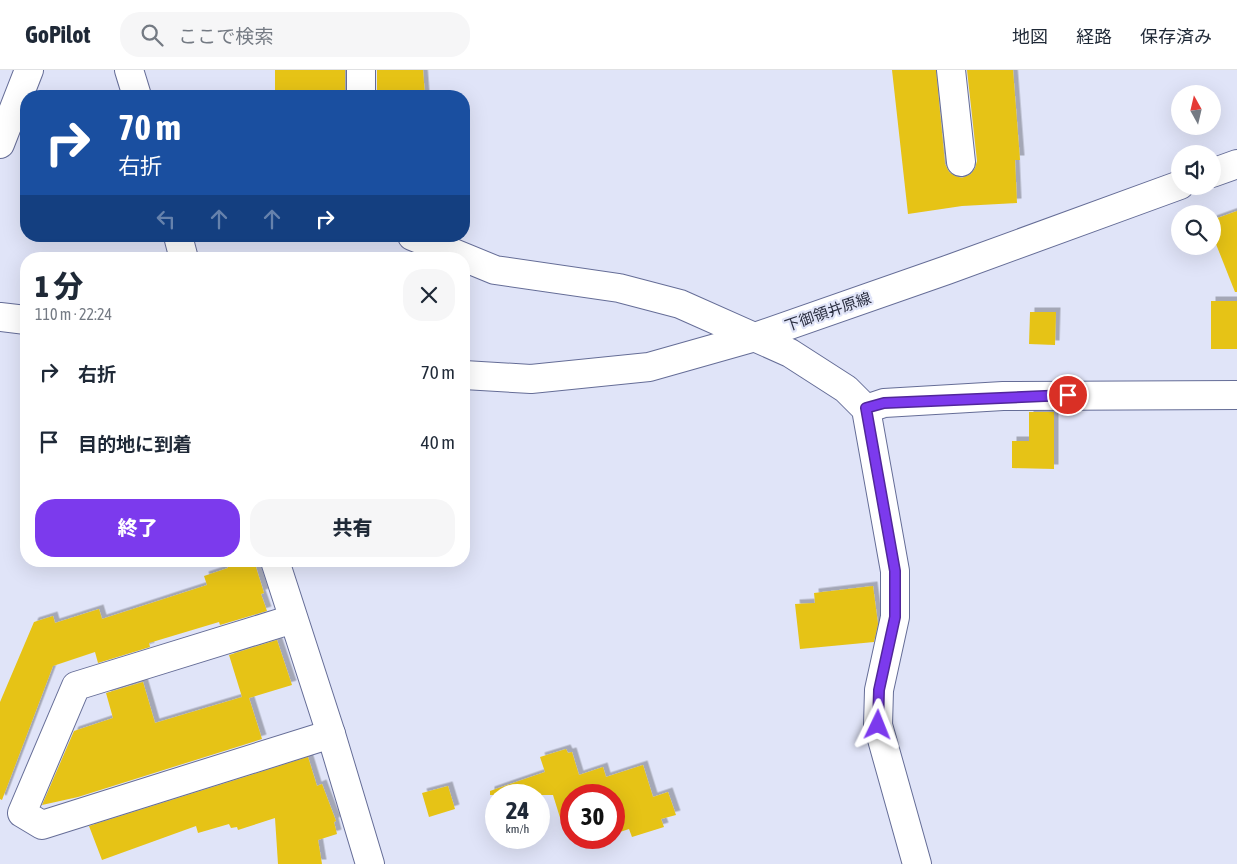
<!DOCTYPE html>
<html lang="ja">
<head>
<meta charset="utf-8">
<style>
	:root { --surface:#fff; --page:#f6f6f7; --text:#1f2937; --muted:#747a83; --line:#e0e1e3; --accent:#7c3aed }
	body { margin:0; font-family:"Asap Condensed","Noto Sans JP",sans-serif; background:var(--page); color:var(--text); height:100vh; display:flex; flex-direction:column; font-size:19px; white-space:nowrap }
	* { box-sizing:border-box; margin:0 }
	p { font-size:16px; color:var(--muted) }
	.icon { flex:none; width:28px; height:28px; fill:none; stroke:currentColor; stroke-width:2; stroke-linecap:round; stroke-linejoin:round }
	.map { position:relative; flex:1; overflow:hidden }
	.side { position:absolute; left:20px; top:182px; width:450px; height:315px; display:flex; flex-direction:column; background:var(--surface); border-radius:20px; box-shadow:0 5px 20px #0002 }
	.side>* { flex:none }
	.top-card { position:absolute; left:20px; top:20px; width:450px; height:152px; border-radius:20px; box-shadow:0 5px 20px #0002; background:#1a4fa0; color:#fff; overflow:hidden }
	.needle { width:32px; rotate:352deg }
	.fabs { position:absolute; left:1171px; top:15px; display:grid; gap:10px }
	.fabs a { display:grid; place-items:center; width:50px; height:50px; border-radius:50%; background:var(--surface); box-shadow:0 5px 20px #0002; font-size:25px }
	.speed { position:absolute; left:485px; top:714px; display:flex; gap:10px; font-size:25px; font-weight:700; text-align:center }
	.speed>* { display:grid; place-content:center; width:65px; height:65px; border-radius:50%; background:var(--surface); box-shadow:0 5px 20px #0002; line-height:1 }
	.speed small { font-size:12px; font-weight:400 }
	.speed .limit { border:8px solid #d22; background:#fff; color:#111 }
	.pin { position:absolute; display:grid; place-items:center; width:42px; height:42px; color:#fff; margin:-21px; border:2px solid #fff; border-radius:50%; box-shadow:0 1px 5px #0007 }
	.me { position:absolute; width:55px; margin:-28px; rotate:2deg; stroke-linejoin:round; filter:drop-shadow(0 0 4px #0008) }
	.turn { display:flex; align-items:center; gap:18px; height:105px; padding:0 15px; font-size:22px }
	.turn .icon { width:65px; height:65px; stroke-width:2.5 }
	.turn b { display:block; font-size:35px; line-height:42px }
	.lanes { display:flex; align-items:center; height:48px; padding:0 15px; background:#0003; justify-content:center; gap:25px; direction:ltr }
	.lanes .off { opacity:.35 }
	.round { display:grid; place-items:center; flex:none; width:52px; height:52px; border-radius:20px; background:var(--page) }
	.overview { display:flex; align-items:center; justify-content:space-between; height:85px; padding:0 15px }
	h1 { font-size:30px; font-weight:800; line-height:38px }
	.action { display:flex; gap:10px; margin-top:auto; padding:10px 15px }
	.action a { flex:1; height:58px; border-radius:20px; background:var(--accent); color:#fff; font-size:20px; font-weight:800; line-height:58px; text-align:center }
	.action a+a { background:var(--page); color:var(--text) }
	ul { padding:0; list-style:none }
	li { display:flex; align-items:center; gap:15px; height:70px; padding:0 15px }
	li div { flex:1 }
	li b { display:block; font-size:19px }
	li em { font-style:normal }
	header { display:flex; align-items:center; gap:30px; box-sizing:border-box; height:70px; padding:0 25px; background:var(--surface); border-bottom:1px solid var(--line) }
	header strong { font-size:24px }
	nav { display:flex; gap:28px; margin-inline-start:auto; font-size:18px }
	.search { width:350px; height:45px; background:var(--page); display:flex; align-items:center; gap:12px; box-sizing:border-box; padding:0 18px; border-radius:20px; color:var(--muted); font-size:19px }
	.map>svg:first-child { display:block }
</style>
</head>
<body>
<header>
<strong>GoPilot</strong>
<div class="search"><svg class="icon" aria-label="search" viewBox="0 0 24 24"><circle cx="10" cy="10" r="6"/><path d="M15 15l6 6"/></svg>ここで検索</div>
<nav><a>地図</a><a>経路</a><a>保存済み</a></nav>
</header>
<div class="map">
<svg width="1237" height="794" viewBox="0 0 1237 794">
	<defs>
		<filter id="shadow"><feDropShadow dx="4.5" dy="-4.5" stdDeviation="0" flood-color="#0004"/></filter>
	</defs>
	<rect width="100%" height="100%" fill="#e0e4f8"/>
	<g fill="#e6c316" filter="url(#shadow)">
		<rect x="275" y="0" width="70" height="26"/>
		<polygon points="377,0 423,0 425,26 377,26"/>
		<polygon points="892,0 936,0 945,94 949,102 955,106 962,108 971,104 975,98 977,91 967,0 1013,0 1020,90 1015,90 1017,133 962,136 908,144"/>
		<polygon points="1237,141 1237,222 1235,222 1212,164 1212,150"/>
		<rect x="1211" y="231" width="26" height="48"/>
		<polygon points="1030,242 1056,242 1055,275 1029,274"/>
		<polygon points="1029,342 1054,342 1054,399 1012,398 1012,371 1029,371"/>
		<polygon points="226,491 254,491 264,523 261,524 267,541 220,555 219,552 149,573 150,577 98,593 95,582 53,596 2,730 0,729 0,632 34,552 53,546 55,553 99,539 102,549 207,515 204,506 228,498"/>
		<polygon points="873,516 878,554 874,572 800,579 795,534 815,533 814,523"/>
		<polygon points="277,570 292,615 249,628 262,669 78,727 42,735 74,661 113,648 106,623 143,612 155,653 242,627 229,585"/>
		<polygon points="566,679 568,683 572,682 579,705 603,697 606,707 643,695 653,727 668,722 676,745 661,749 664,757 632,767 629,759 614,764 614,725 571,725 571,751 562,754 553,725 490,725 490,721 545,702 540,687"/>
		<polygon points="308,687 317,716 322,714 336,751 334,752 337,764 318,770 322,794 278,794 275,748 238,760 237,757 231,758 229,754 198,763 196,756 102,790 89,756"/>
		<polygon points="448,716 455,739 429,747 422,723"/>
	</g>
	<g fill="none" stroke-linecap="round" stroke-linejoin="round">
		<g stroke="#656d97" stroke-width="30">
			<g id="minor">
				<polyline points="129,0 137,26"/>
				<polyline points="361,0 361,26"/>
				<polyline points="951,0 961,92"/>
				<polyline points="178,166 184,189"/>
				<polyline points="412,166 495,200 619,218 680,234 790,283 846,319 866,339 895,501 895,547 879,620 878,655 917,794"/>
				<polyline points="866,339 884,333 1003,326 1237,325"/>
				<polyline points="275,491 331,664 370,794"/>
				<polyline points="293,549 76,616 22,743 42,755 331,664"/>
			</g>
		</g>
		<g stroke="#656d97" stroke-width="30">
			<g id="major">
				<polyline points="1212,103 1237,94"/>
				<polyline points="0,247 26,250"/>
				<polyline points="464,305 531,309 649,297 755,267 947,200 1180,115"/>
			</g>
		</g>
		<g stroke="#656d97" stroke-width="30">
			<polyline id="highway" points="0,74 29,0"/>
		</g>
		<use href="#minor" stroke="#fff" stroke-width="28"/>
		<use href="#major" stroke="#fff" stroke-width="28"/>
		<use href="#highway" stroke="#fff" stroke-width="28"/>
	</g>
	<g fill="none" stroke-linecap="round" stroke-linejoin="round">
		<g stroke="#51269a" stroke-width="12">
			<polyline id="route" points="878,655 879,620 895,547 895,501 866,338 884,333 1068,325"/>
		</g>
		<use href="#route" stroke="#7c3aed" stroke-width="9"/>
	</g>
	<g text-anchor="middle" stroke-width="4.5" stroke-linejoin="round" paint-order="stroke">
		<g font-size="15" fill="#2a2e40" stroke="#e0e4f8">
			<text transform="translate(828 242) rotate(-19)" y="5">下御領井原線</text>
		</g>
	</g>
</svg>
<div class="fabs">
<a><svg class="needle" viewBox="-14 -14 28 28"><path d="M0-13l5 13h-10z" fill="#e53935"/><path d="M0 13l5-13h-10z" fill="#747a83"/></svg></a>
<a><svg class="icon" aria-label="sound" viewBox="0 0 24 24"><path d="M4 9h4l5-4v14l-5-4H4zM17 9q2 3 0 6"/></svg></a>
<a><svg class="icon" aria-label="search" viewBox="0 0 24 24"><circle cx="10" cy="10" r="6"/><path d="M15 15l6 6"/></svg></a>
</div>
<div class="speed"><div>24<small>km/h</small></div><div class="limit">30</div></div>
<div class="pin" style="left:1068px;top:325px;background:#d93025"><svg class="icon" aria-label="arrive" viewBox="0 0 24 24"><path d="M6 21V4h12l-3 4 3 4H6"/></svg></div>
<svg class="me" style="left:878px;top:655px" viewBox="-20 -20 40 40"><path d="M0-17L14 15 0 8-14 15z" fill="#7c3aed" stroke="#fff" stroke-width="4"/></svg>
<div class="top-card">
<div class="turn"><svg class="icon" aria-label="right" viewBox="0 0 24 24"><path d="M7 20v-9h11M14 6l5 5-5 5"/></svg><div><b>70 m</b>右折</div></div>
<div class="lanes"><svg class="icon off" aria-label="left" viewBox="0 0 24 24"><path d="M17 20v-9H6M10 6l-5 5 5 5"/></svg><svg class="icon off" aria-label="ahead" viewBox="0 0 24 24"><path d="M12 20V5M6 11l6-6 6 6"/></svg><svg class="icon off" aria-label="ahead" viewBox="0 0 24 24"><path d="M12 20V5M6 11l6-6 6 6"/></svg><svg class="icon" aria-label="right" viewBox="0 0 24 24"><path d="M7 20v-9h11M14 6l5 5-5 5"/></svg></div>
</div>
<section class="side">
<div class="overview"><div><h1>1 分</h1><p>110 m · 22:24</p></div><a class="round"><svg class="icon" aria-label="close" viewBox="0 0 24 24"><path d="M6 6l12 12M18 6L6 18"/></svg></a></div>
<ul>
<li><svg class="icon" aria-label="right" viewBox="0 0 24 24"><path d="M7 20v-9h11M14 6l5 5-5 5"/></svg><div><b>右折</b></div><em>70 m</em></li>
<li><svg class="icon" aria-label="arrive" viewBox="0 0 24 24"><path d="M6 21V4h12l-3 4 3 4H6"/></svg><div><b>目的地に到着</b></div><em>40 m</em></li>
</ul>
<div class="action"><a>終了</a><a>共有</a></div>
</section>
</div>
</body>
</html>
